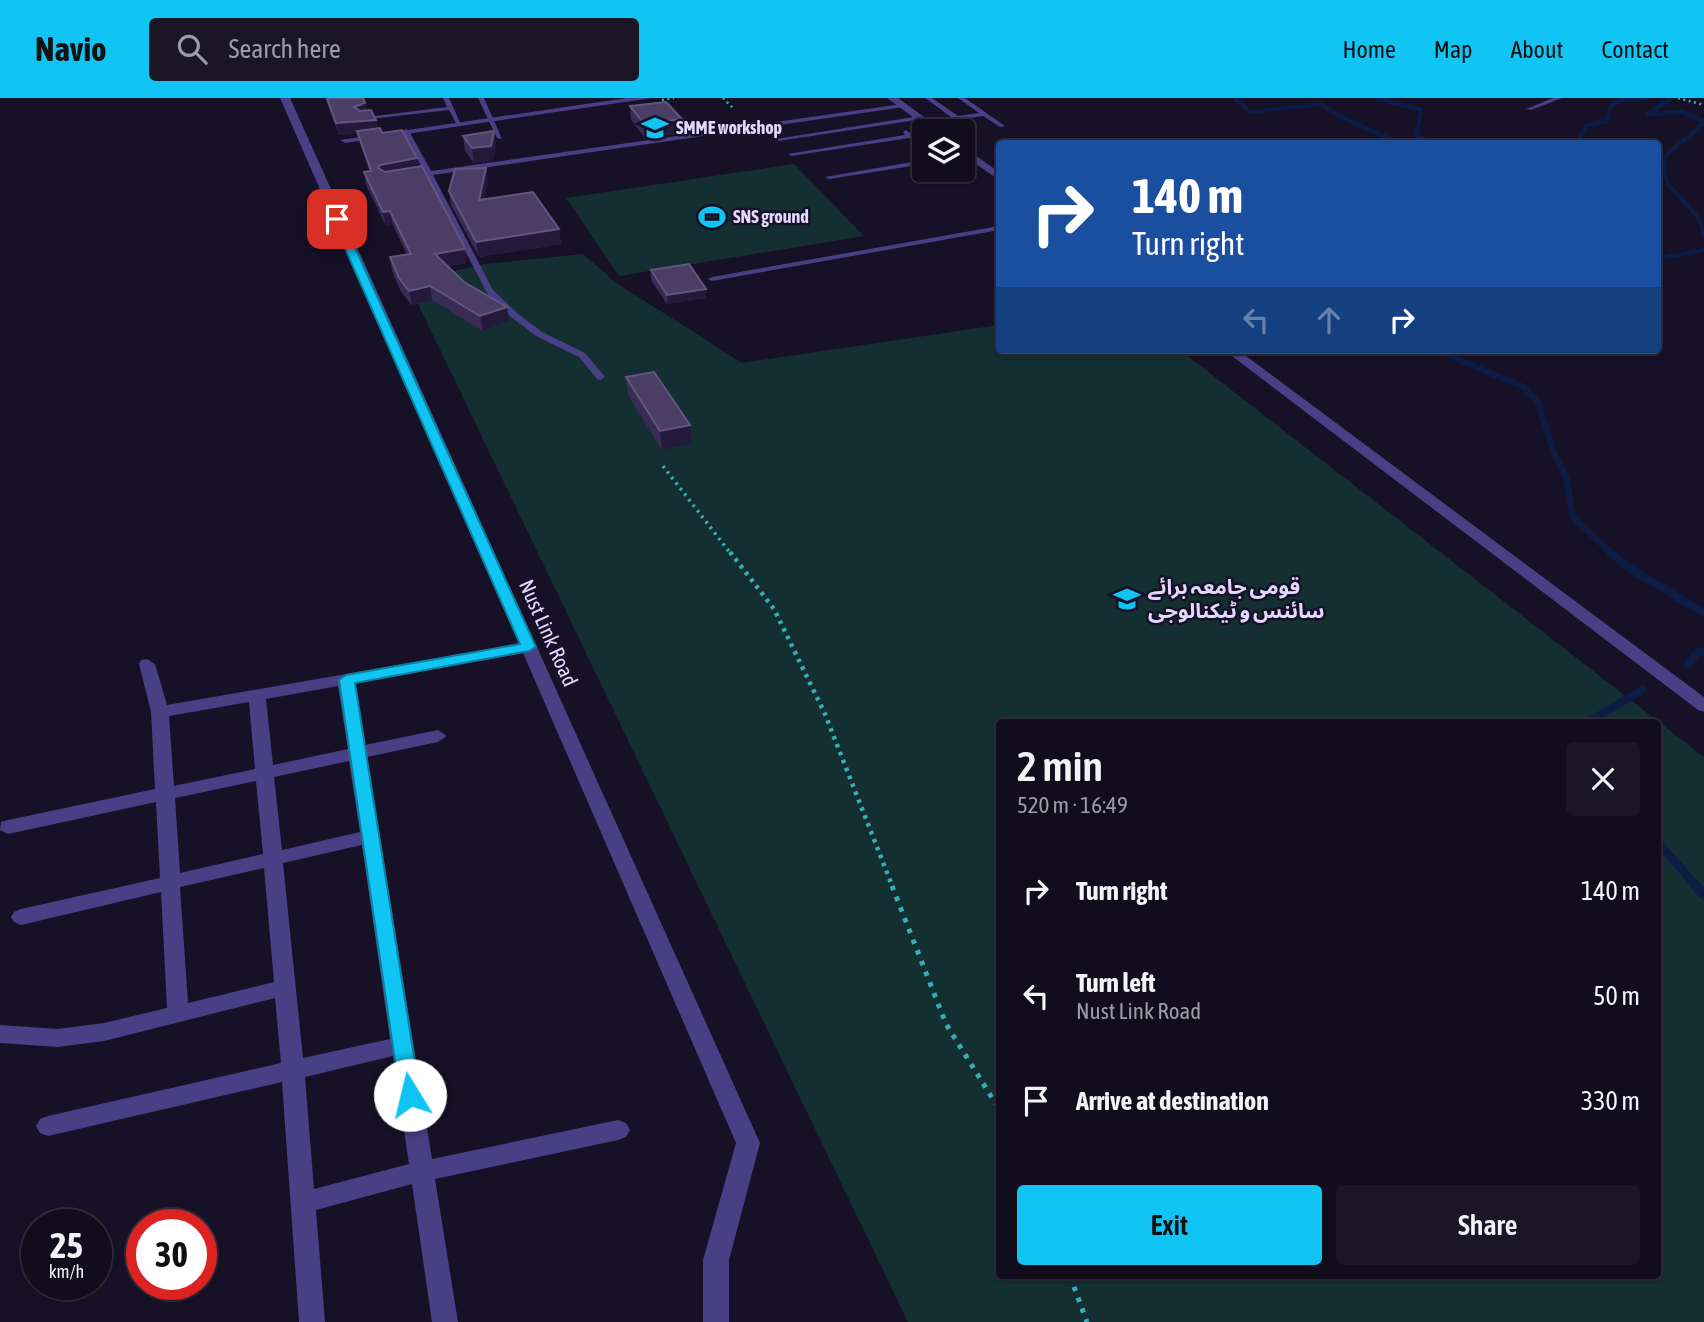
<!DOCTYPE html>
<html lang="en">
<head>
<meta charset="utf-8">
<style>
	:root { --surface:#110d1d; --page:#1a1626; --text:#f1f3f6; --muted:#9c9ca4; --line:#302d3b; --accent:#10c5f3 }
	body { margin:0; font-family:"Asap Condensed","Noto Sans Arabic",sans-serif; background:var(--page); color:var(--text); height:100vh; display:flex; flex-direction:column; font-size:26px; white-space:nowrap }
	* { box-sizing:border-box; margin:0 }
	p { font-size:23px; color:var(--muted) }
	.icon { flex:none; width:38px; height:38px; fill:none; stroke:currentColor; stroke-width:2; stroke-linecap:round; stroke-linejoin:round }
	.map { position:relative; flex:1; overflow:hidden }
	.details { position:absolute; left:996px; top:621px; width:665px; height:560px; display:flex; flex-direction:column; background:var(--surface); border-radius:7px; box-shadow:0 2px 5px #0004,0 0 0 2px var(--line) }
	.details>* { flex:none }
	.top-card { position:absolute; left:996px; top:42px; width:665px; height:214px; border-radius:7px; box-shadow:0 2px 5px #0004,0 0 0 2px var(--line); background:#1a4fa0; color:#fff; overflow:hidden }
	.buttons { position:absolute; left:912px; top:21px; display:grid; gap:14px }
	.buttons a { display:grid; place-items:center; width:63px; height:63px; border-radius:7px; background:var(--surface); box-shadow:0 2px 5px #0004,0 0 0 2px var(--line); font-size:35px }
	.speed { position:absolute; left:21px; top:1111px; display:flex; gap:14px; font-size:35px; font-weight:700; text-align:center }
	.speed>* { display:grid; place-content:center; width:91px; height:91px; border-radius:50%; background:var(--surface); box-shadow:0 2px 5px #0004,0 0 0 2px var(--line); line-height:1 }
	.speed small { font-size:18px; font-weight:400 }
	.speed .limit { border:10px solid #d22; background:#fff; color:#111 }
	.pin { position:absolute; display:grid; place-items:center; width:60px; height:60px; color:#fff; margin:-30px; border-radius:14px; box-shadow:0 4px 10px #0006 }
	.me { position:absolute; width:77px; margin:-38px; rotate:351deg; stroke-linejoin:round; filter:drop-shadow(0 0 5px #0008) }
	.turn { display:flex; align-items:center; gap:24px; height:147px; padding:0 21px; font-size:32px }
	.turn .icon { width:91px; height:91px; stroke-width:2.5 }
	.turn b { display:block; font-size:49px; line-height:60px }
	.lanes { display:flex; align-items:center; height:66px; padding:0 21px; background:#0003; justify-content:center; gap:35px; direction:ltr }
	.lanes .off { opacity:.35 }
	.round { display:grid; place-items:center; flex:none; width:74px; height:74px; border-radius:7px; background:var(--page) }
	.summary { display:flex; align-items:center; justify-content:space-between; height:119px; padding:0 21px }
	h1 { font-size:42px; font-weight:600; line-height:52px }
	.button { display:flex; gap:14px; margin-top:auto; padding:14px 21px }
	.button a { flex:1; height:80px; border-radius:7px; background:var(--accent); color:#111; font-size:28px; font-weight:600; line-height:80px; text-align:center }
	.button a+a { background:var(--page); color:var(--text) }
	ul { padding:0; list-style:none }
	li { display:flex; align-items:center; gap:21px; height:105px; padding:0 21px }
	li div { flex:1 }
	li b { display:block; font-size:26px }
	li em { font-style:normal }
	header { display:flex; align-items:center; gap:42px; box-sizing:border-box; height:98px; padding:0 35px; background:var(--accent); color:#111 }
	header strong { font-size:33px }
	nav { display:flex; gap:38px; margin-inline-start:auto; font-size:24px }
	.search { width:490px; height:63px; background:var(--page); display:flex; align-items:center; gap:18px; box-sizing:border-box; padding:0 24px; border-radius:7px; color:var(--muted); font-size:26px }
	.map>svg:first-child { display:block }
</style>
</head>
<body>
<header>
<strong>Navio</strong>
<div class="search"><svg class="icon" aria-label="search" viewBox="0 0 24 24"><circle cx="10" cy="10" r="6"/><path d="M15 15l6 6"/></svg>Search here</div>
<nav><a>Home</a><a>Map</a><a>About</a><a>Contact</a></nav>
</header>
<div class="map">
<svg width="1704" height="1224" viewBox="0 0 1704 1224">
	<rect width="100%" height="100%" fill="#171127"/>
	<g fill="#142f31" fill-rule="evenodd">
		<polygon points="794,66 864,138 619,178 566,100"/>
		<path d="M583,156L615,184L742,265L999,227V252H1180L1704,659V1224H908L407,183L486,166ZM999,625H1657V1178H999Z"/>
	</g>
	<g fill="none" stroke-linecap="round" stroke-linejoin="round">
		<g stroke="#0d1c44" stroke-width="4.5">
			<polyline points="1235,0 1250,14 1320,6 1343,20 1402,46"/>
			<polyline points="1376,0 1421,12 1417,37 1434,46"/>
			<polyline points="1672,0 1648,16 1682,14 1704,23"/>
			<polyline points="1704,25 1662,61 1668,86 1700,122 1704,137"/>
			<polyline points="1572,46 1577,44 1586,28 1607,23 1611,7 1621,2 1646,0"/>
			<polyline points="1657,161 1704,152"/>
		</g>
		<polyline stroke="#0d1c44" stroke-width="6" points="1436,252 1524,289 1538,304 1554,356 1566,378 1573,419 1612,456"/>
		<g stroke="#0d1c44" stroke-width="8">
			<polyline points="1610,454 1626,468 1704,515"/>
			<polyline points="1688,566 1698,554 1704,553"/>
			<polyline points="1587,625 1643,591"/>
			<polyline points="1657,743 1698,790"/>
		</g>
		<polyline stroke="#0d1c44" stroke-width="10" points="1696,788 1704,797"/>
		<g stroke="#36afb4" stroke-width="2.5" stroke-dasharray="2 3.5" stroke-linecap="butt">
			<polyline points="723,0 733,10"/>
			<polyline points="1678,0 1704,7"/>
			<polyline points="662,2 674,0"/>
		</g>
		<polyline stroke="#36afb4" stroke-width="3.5" stroke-dasharray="2.5 4.5" stroke-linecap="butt" points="663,368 731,456"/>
		<polyline stroke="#36afb4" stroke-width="4.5" stroke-dasharray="3.5 5" stroke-linecap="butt" points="730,454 774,511 825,616 893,790"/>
		<g stroke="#36afb4" stroke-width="5" stroke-dasharray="4.5 7" stroke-linecap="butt">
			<polyline points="892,788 946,926 999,1011"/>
			<polyline points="1070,1178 1087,1224"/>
		</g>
		<g fill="#483f84" fill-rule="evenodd">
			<polygon points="443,0 449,0 461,27 457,27 449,12 362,22 359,20 447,9"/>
			<polygon points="478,0 484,0 502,41 497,40"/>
			<polygon points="925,0 932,0 958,18 979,15 958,0 965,0 1005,28 1000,29 983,18 963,21 974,30 974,32 972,33 956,23 926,26 926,24 951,19"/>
			<polygon points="1553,0 1562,0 1531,12 1526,11"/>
			<polygon points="902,6 904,7 904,9 433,77 493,192 517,215 542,234 585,255 605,279 600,282 597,281 579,259 536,238 511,219 487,195 426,78 410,80 406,78 424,74 403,33 406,31 409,33 431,73"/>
			<polygon points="920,18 923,20 922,21 779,43 776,41"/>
			<polygon points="906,32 924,46 924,51 909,40 791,58 788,56 905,37 903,34"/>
			<polygon points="924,62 924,66 829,81 825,79"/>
			<polygon points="999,128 999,132 712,183 708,181 712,179"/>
		</g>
		<g fill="#483f84" fill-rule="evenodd">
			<path d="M280,0H290L760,1045L729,1162V1224H703V1162L736,1045L523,555L355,585L365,647L438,632L447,638L438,644L367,659L432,1061L618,1022L626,1025L630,1032L626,1039L618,1042L435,1081L458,1224H432L412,1086L316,1112L325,1224H299L282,984L48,1038L40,1035L36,1028L40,1021L48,1018L281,965L275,900L104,943L58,949L0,945V927L58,931L104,925L167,910L161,794L21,827L14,824L11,819L14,814L21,811L160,780L156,704L8,736L0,732L1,724L8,722L155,691L151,614L139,566L141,562L147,561L155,566L167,607L519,546ZM338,588L348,651L273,667L266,601ZM249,604L255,671L174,688L169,618ZM349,663L360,734L282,752L274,679ZM256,683L263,756L180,775L175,700ZM362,747L390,941L303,960L283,765ZM264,770L274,884L188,905L180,789ZM393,958L409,1066L314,1091L305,979Z"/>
			<polygon points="627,0 652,0 345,45 340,42"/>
			<polygon points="887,0 898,0 943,33 932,33"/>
			<polygon points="962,48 999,74 999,82 962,56"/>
			<polygon points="1224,252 1238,252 1704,599 1704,614 1698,612"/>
		</g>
	</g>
	<g fill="#382b54">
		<polygon points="325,0 363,0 367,12 376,22 378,30 382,35 417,60 419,69 464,148 466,165 448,168 464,184 507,209 509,223 483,233 432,202 412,207 401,194 392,173 390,159 407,157 393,127 386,128 366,87 364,74 370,73 360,45 358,35 339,37"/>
		<polygon points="630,8 682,21 683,35 645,40 631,22"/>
		<polygon points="494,33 496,48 493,62 474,65 465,53 463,38"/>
		<polygon points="488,84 484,101 559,131 561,146 479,159 451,107 449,93"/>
		<polygon points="651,172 706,191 706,200 667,206 651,182"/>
		<polygon points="626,279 692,345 662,352 628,297"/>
	</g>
	<g fill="#23193a">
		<polygon points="365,5 368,16 356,20 354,9"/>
		<polygon points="682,21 683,35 645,40 644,26"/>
		<polygon points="376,22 378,34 339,37 336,25"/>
		<polygon points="494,33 496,48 493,62 474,65 472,50"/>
		<polygon points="417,60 420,73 383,79 378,70 380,67"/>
		<polygon points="486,70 488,84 481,117 479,102"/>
		<polygon points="390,113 393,127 386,128 383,114"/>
		<polygon points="559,131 561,146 479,159 476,144"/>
		<polygon points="464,148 466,165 438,169 435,156"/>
		<polygon points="430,188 432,202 412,207 409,193"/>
		<polygon points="706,191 706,200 667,206 667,197"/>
		<polygon points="507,209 509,223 483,233 480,218"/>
		<polygon points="690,327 692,345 662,352 660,333"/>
	</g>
	<g fill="#4a3e66" stroke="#62567e" stroke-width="2">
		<polygon points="327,0 363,0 365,5 354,9 360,13 371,12 376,22 336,25"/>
		<polygon points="666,4 682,21 644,26 630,8"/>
		<polygon points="380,30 382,35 402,32 417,60 380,67 378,70 385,74 422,68 464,148 464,151 435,156 464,184 507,209 480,218 430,188 409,193 399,180 390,159 411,156 390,113 383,114 364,74 371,73 357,33"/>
		<polygon points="494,33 491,48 472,50 463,38"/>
		<polygon points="486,70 479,102 533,94 559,131 476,144 449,93 455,71"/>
		<polygon points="689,166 706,191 667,197 651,172"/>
		<polygon points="654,274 690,327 660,333 626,279"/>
	</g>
	<polygon fill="#10c5f3" stroke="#0a809e" stroke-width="2" points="337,118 342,121 536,549 529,553 355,585 420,997 417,1003 410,1006 403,1003 400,997 339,582 346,577 520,546 332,121"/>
	<defs>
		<g id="university-bare" transform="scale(2.1)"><path d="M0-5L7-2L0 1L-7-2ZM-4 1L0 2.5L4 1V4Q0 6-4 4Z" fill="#10c5f3" stroke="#171127" stroke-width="2.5" paint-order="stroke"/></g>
		<g id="stadium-bare" transform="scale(2.1)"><path d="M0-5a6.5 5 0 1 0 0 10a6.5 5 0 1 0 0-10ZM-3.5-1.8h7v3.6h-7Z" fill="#10c5f3" stroke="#171127" stroke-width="2.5" paint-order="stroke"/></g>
	</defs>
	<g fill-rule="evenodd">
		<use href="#university-bare" x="655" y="30"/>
		<use href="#stadium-bare" x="712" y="119"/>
		<use href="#university-bare" x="1127" y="501"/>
	</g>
	<g text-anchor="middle" stroke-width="5" stroke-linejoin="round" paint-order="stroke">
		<g font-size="18" font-weight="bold" fill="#e1d9fd" stroke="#171127" text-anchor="start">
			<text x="676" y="36">SMME workshop</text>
			<text x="733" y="125">SNS ground</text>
		</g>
		<g font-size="21" font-weight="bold" fill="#e1d9fd" stroke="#171127" text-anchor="start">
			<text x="1148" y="496">قومی جامعہ برائے<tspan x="1148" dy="24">سائنس و ٹیکنالوجی</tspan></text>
		</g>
		<g font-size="21" fill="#e1d9fd" stroke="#171127">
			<text transform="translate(548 535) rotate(66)" y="7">Nust Link Road</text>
		</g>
	</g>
</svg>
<div class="buttons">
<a><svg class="icon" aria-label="layers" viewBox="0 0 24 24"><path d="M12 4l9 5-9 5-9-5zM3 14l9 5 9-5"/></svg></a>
</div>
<div class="speed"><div>25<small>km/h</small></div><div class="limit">30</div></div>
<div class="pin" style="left:337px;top:121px;background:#d93025"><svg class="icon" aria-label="arrive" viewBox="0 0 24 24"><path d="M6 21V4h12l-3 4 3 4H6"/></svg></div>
<svg class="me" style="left:410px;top:997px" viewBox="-20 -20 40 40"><circle r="19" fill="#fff"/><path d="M0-13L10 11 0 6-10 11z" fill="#10c5f3"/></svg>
<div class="top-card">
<div class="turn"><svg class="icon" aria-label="right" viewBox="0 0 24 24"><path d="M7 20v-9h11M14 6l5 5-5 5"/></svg><div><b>140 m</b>Turn right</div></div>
<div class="lanes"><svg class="icon off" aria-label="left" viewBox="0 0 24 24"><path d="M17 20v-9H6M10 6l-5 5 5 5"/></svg><svg class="icon off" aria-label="ahead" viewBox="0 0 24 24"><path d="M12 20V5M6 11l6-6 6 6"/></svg><svg class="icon" aria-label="right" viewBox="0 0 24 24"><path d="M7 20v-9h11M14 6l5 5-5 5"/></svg></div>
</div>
<section class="details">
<div class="summary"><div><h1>2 min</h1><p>520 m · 16:49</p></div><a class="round"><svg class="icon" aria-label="close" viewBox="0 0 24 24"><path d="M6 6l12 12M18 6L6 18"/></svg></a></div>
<ul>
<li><svg class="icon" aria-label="right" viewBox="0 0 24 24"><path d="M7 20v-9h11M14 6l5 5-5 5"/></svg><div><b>Turn right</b></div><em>140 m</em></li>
<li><svg class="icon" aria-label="left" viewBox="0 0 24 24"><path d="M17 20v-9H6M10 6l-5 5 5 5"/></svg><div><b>Turn left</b><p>Nust Link Road</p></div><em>50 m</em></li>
<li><svg class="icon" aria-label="arrive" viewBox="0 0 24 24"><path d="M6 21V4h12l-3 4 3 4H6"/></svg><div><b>Arrive at destination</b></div><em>330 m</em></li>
</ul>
<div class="button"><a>Exit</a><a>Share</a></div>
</section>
</div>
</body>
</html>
